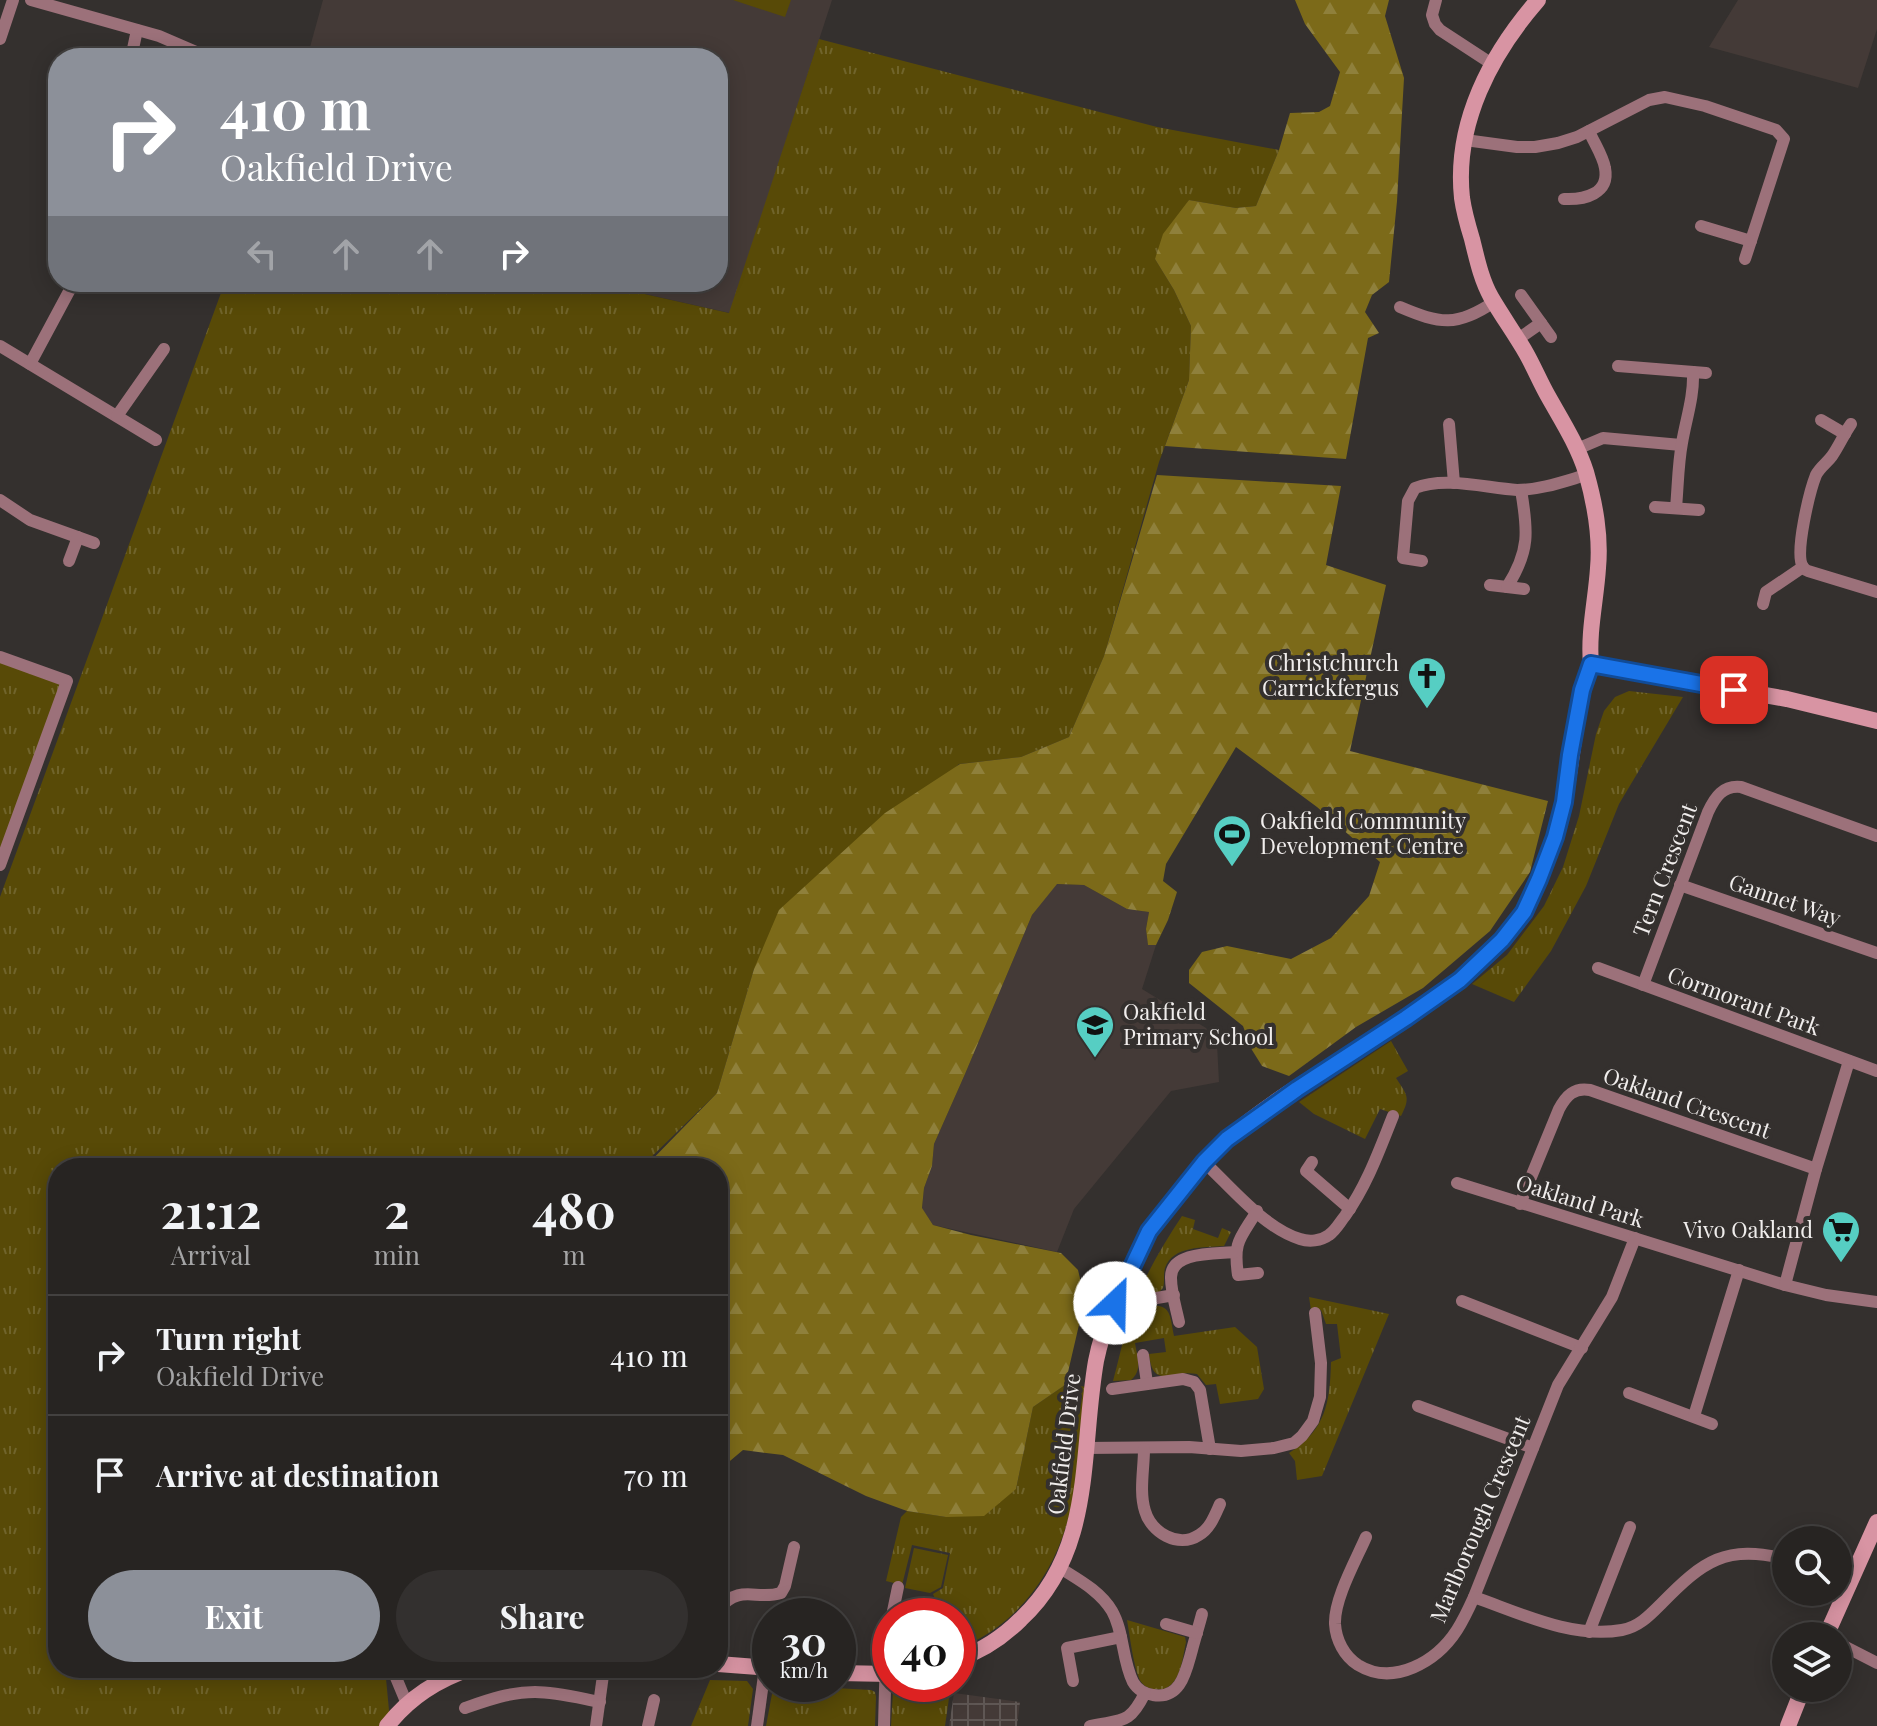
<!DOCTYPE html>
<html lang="en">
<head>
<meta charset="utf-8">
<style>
	:root { --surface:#272422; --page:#33302f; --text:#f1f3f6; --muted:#a4a4a5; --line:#434140; --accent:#8c9099 }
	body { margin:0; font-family:"Playfair Display",serif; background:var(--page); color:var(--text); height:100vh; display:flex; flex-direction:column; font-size:30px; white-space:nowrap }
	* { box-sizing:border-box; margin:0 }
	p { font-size:26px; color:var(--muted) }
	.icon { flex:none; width:44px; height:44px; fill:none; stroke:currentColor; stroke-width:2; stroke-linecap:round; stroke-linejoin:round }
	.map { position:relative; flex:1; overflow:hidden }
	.sheet { position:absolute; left:48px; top:1158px; width:680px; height:520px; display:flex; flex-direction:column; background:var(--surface); border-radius:32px; box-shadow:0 4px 20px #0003,0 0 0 2px var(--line) }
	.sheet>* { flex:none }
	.hud { position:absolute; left:48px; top:48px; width:680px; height:244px; border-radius:32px; box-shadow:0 4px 20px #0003,0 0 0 2px var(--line); background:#8c9099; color:#fff; overflow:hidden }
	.tools { position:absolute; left:1772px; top:1526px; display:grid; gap:16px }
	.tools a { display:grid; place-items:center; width:80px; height:80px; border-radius:50%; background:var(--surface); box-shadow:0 4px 20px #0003,0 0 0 2px var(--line); font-size:40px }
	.speed { position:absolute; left:752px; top:1598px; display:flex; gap:16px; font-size:40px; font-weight:700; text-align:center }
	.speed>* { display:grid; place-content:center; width:104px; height:104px; border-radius:50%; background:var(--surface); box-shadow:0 4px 20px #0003,0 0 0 2px var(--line); line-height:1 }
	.speed small { font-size:20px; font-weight:400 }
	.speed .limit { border:12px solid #d22; background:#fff; color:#111 }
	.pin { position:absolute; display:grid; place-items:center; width:68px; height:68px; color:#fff; margin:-34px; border-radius:16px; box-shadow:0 4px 12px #0006 }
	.me { position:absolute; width:88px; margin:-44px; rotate:24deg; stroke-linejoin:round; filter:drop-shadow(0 0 6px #0008) }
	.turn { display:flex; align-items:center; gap:28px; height:168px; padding:0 40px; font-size:36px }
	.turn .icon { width:104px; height:104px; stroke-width:2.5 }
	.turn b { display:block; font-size:56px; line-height:68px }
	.lanes { display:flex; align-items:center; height:76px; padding:0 40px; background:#0003; justify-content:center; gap:40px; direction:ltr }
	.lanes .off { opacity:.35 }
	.eta { display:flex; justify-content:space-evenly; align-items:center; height:136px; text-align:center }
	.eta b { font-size:48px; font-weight:700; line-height:56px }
	.primary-button { display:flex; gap:16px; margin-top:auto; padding:16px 40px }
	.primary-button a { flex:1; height:92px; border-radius:48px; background:var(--accent); color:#fff; font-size:32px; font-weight:700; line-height:92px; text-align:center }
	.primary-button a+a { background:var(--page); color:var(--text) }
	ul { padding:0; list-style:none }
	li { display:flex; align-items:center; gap:24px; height:120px; padding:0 40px; border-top:2px solid var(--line) }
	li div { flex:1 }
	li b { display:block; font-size:30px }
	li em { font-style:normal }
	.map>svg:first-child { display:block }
</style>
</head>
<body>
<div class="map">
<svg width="1877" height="1726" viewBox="0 0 1877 1726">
	<defs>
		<pattern id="industrial-grid" width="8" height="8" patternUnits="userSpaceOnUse" patternTransform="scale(2)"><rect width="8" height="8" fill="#443a37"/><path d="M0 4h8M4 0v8" fill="none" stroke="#5f5754"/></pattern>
		<pattern id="grass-tufts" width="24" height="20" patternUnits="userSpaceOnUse" patternTransform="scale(2)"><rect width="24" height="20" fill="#584a07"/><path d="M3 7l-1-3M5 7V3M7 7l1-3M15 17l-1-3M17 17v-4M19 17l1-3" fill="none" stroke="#70642b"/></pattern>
		<pattern id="forest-firs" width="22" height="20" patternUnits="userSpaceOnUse" patternTransform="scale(2)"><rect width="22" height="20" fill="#7c6a19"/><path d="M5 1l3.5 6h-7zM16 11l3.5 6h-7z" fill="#8f803b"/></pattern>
	</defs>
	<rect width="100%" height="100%" fill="#34302e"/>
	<g fill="#443a37">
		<polygon points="323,0 832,0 730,313 591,282 718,282 718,58 307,58"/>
		<polygon points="1738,0 1877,0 1877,29 1858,88 1709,47"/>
		<polygon points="1056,884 1084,885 1127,909 1149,912 1146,929 1148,945 1156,945 1142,989 1206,1028 1217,1044 1219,1082 1171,1091 1074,1209 1057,1252 933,1225 922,1209 924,1188 932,1166 934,1144 965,1074 1032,915"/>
	</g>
	<polygon fill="url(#industrial-grid)" points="954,1693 1020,1702 1017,1726 949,1726"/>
	<g fill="url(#grass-tufts)">
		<polygon points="819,39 1157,127 1279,150 1256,206 1236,208 1189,200 1155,259 1174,290 1191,326 1189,380 1159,462 1104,656 1069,737 1021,757 959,764 754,969 717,1093 640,1168 58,1168 58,1668 385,1668 390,1721 387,1726 0,1726 0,897 225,282 591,282 729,313"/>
		<polygon points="0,657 67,681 0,866"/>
		<polygon points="1629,691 1683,697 1619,804 1586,886 1551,951 1514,1002 1472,984 1507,955 1544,906 1563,867 1579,816 1596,734 1604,711 1615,697"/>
		<path d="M1391,1041L1408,1071L1396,1078C1407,1095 1411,1097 1401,1116L1380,1109L1365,1139L1314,1114L1299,1102Z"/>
		<path d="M1182,1216L1195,1220L1193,1229L1218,1238L1222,1228L1231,1232L1224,1246C1204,1248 1173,1245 1165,1268C1163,1275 1165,1281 1163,1288L1159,1292L1147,1295L1149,1306C1172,1303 1170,1318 1174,1336L1235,1327L1257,1347L1264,1389L1258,1399L1220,1404L1216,1384L1206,1385L1197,1374C1172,1369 1153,1391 1149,1354L1166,1352L1164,1338L1135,1343C1137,1357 1143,1370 1131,1380L1113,1381C1121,1351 1127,1320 1139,1292C1151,1265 1166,1240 1182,1216Z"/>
		<path d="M1309,1297L1389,1314L1322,1476L1297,1480L1295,1461L1289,1453C1326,1430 1330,1402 1331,1362L1341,1358L1337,1324H1326L1321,1310H1311Z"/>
		<path d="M1065,1385L1089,1387C1080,1422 1079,1457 1074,1492C1063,1561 1025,1622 958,1649V1616H942L933,1594L943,1588L950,1553L912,1545L902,1585L886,1581L901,1517L907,1511L946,1517L1016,1489L1033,1407Z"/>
		<polygon points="914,1548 948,1555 941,1587 930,1593 905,1588"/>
		<path d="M1127,1620L1185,1637L1186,1642C1182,1660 1180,1694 1153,1689C1147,1688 1141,1684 1139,1678C1133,1663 1130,1637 1127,1620Z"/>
		<polygon points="710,1680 747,1681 753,1689 748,1726 691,1726"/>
		<polygon points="931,1684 951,1684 945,1726 891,1726 893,1691"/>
		<polygon points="781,1685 871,1690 875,1692 876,1697 875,1726 766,1726 772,1694 775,1687"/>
	</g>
	<g fill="url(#forest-firs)">
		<polygon points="1295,0 1389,0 1385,16 1404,78 1397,201 1389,282 1372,295 1365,312 1379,333 1368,338 1346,459 1165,446 1189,380 1191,326 1174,290 1155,259 1163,234 1189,200 1236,208 1256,206 1279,150 1290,113 1319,112 1330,106 1340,72 1305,24"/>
		<polygon points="1157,475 1341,486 1326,565 1386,585 1350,751 1548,801 1530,872 1490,931 1423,988 1356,1027 1289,1076 1262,1066 1252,1050 1243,1026 1189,983 1189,970 1202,952 1227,946 1291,959 1331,938 1369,896 1380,862 1317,807 1236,747 1166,864 1163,881 1177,892 1168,920 1156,945 1148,945 1146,929 1149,912 1127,909 1084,885 1057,884 1032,915 965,1074 934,1144 932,1166 924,1188 922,1208 933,1225 971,1235 1061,1253 1078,1270 1085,1299 1065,1385 1033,1407 1016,1489 984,1516 946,1517 907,1511 866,1496 783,1455 743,1450 718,1471 718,1168 644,1168 717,1093 754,969 779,910 885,813 960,764 1021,757 1069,737 1104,656"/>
	</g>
	<polygon fill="#584a07" points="733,0 791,0 785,17"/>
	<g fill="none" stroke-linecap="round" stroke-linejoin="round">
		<g stroke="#9c717a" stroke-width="12">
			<polyline points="31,0 159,36 210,58"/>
			<polyline points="1436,0 1432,15 1435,24 1440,30 1492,64"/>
			<polyline points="0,39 13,0"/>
			<polyline points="131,58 137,30"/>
			<polyline points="1465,140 1517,147 1535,147 1558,143 1577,137 1649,100 1665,97 1705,106 1776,130 1784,139 1745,259"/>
			<path d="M1564,199C1584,200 1610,194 1605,168C1603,156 1594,143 1589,131"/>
			<polyline points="1701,226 1751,241"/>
			<polyline points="1521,295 1551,337"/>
			<path d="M1400,307C1440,324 1457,327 1494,302"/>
			<polyline points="1518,339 1541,323"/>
			<polyline points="0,346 156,440"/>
			<polyline points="30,364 74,282"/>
			<polyline points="1618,366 1706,373"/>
			<polyline points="117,416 164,349"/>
			<polyline points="1821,420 1845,434"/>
			<polyline points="1449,424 1454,483"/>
			<path d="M1851,424C1844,434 1839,446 1832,456C1827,463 1820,467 1816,475C1810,490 1794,554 1803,567C1804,569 1806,570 1808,571L1877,592"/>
			<polyline points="1577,449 1603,438 1681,445"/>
			<polyline points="0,500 30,520 94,543"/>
			<polyline points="1655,507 1699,510"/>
			<path d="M1676,508C1678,486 1678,464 1682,443C1686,419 1694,397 1693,372"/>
			<polyline points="69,561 78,537"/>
			<path d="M1422,561L1403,558L1408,501L1415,488C1445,476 1486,488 1517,490C1540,490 1565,481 1586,475"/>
			<path d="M1490,585L1507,587C1530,551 1528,531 1521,490"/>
			<polyline points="1507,587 1524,589"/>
			<polyline points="1763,604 1766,592 1803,567"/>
			<polyline points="0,657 67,681 0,865"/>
			<polyline points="1680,885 1877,953"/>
			<polyline points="1598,968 1877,1071"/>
			<path d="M1643,985L1708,812C1715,797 1723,785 1741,787L1877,836"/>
			<path d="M1204,1162C1231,1187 1264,1228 1300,1239C1309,1242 1321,1241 1329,1235C1336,1230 1340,1222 1345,1216C1367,1185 1379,1151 1393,1116"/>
			<polyline points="1312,1162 1306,1171 1350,1209"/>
			<polyline points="1457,1183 1785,1285 1826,1295 1877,1302"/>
			<path d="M1520,1204L1559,1109C1566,1096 1574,1087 1590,1090L1816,1169"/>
			<path d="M1257,1211C1240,1239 1233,1241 1238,1275L1258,1273"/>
			<polyline points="1785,1285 1816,1169 1849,1061"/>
			<polyline points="1151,1299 1174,1295"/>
			<polyline points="1462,1301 1582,1348"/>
			<path d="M1179,1322C1176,1308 1171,1292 1171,1278C1170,1251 1216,1254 1235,1252"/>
			<polyline points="1143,1355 1147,1383"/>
			<polyline points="1112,1389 1183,1379 1194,1382 1200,1390 1210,1449"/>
			<polyline points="1629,1393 1712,1424"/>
			<polyline points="1418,1406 1533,1448"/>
			<polyline points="1694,1416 1739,1270"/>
			<polyline points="1085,1448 1189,1447 1241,1451 1274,1448 1294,1443 1302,1436 1313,1421 1320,1397 1321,1363 1315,1313"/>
			<path d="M1144,1449C1144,1469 1139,1492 1145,1511C1151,1532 1178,1549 1199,1535C1210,1529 1215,1515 1220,1504"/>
			<path d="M1366,1537C1356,1560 1334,1599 1335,1624C1336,1640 1344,1656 1358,1665C1394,1687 1437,1661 1457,1630C1464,1619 1469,1608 1474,1597L1558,1385L1612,1297L1635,1238"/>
			<path d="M1060,1568C1079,1580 1100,1591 1112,1611C1124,1632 1122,1660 1133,1682C1137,1689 1145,1694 1153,1695C1181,1700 1186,1671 1192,1650C1195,1638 1199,1626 1202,1614"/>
			<path d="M1474,1597C1520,1613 1572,1639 1622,1630C1639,1627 1650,1615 1662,1603C1703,1561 1726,1544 1786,1559"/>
			<path d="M718,1609C742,1583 755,1601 781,1593L785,1586L794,1547"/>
			<polyline points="892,1616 898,1587"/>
			<polyline points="1166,1624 1197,1633"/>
			<polyline points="1589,1632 1630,1527"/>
			<polyline points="1838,1643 1877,1663"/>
			<polyline points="392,1668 407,1704"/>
			<polyline points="1073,1681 1067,1648 1121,1637"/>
			<path d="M465,1708C488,1700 510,1692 535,1692C556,1692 579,1698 600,1702"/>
			<polyline points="596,1726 604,1668"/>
			<polyline points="648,1726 654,1700"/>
			<polyline points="757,1726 765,1668"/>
			<polyline points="884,1726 886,1652 890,1624"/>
			<path d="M1090,1726C1123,1719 1129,1725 1145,1693"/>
		</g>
		<g stroke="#d894a3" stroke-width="16">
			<path d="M1538,0C1491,54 1454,123 1462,198C1464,212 1468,226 1472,239C1477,259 1481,279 1491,297C1502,316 1515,334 1526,353C1534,367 1540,382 1548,396C1562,421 1577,444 1586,472C1595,504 1601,535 1598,568C1596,600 1588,632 1591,664"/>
			<polyline points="1826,1636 1877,1522"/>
			<path d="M958,1659C982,1651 1003,1637 1021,1619C1095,1550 1080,1453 1096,1361C1103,1325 1124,1278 1142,1245C1153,1225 1167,1207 1182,1189C1196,1171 1211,1153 1228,1138C1287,1088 1357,1052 1420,1008C1458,981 1500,952 1524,911C1541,881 1559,832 1565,799C1573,754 1576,708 1591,664L1787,699L1877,721"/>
			<polyline points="718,1664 770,1668"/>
			<polyline points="838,1673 890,1674"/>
			<path d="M387,1726C410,1697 437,1680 472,1668"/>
			<polyline points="1788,1726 1803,1688"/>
		</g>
	</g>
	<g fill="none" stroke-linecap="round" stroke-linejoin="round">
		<g stroke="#114b97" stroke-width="20">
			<polyline id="route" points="1115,1303 1149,1231 1204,1162 1227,1139 1297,1089 1406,1018 1460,980 1502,940 1524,912 1539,879 1555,837 1564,802 1570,755 1582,690 1591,664 1734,690"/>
		</g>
		<use href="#route" stroke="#1a73e8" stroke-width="14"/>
	</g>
	<defs>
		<g id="church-pin" transform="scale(2)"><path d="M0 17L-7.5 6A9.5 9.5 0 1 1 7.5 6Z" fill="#56cec3" stroke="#34302e"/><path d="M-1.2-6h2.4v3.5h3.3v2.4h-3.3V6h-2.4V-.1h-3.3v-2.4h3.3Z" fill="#111"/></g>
		<g id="stadium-pin" transform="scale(2)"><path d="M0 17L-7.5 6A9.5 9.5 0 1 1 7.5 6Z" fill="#56cec3" stroke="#34302e"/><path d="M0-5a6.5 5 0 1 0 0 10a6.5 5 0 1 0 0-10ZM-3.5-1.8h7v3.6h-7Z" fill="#111"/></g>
		<g id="school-pin" transform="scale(2)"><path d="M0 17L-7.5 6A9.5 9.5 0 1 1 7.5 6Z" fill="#56cec3" stroke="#34302e"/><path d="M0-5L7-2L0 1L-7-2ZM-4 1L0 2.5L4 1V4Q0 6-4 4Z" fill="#111"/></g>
		<g id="supermarket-pin" transform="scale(2)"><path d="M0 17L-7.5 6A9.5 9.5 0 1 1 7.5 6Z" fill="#56cec3" stroke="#34302e"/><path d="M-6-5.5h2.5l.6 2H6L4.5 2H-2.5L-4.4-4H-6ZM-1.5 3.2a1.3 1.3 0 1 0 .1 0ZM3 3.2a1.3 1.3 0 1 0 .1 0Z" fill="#111"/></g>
	</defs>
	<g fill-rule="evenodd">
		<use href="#church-pin" x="1427" y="676"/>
		<use href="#stadium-pin" x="1232" y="834"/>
		<use href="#school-pin" x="1095" y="1025"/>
		<use href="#supermarket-pin" x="1841" y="1230"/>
	</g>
	<g text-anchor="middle" stroke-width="8" stroke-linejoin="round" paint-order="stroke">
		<g font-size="22" fill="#f0edec" stroke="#34302e" text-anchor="end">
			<text x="1399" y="671">Christchurch<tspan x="1399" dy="25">Carrickfergus</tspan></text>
			<text x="1260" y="829" text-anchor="start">Oakfield Community<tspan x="1260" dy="25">Development Centre</tspan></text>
			<text x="1123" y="1020" text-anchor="start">Oakfield<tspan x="1123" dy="25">Primary School</tspan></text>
			<text x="1813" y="1238">Vivo Oakland</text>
		</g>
		<g font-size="22" fill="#f0edec" stroke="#34302e">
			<text transform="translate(1665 870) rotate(-69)" y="8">Tern Crescent</text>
			<text transform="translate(1785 900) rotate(19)" y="8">Gannet Way</text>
			<text transform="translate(1744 1001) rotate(20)" y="8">Cormorant Park</text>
			<text transform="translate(1687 1103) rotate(19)" y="8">Oakland Crescent</text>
			<text transform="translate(1580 1201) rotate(17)" y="8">Oakland Park</text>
			<text transform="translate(1064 1444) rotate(-83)" y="8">Oakfield Drive</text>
			<text transform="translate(1480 1519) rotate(-67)" y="8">Marlborough Crescent</text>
		</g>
	</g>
</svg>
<div class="tools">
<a><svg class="icon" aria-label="search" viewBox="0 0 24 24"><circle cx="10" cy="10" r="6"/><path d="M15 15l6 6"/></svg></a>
<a><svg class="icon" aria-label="layers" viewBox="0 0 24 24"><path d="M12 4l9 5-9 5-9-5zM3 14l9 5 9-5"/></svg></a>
</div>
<div class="speed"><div>30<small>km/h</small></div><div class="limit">40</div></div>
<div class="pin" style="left:1734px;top:690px;background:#d93025"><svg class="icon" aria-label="arrive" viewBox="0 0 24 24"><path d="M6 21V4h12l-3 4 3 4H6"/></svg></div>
<svg class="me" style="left:1115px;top:1303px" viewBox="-20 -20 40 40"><circle r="19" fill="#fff"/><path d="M0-13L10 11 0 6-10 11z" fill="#1a73e8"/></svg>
<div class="hud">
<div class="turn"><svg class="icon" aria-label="right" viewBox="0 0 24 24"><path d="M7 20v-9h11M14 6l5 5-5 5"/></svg><div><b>410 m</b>Oakfield Drive</div></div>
<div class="lanes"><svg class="icon off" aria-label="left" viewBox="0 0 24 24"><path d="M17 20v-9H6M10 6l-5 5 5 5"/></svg><svg class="icon off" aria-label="ahead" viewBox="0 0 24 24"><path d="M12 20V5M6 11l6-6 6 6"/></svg><svg class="icon off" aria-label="ahead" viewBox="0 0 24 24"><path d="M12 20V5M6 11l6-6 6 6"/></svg><svg class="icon" aria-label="right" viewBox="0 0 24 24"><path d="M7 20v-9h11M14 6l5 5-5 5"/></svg></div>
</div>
<section class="sheet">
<div class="eta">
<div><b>21:12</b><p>Arrival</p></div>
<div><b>2</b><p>min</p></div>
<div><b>480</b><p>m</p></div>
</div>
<ul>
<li><svg class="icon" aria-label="right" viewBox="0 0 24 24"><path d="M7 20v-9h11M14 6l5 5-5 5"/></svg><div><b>Turn right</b><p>Oakfield Drive</p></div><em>410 m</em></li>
<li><svg class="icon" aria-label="arrive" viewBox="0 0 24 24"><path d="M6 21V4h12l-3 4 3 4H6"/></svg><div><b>Arrive at destination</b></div><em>70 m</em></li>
</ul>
<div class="primary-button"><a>Exit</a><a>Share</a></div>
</section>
</div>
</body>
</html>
